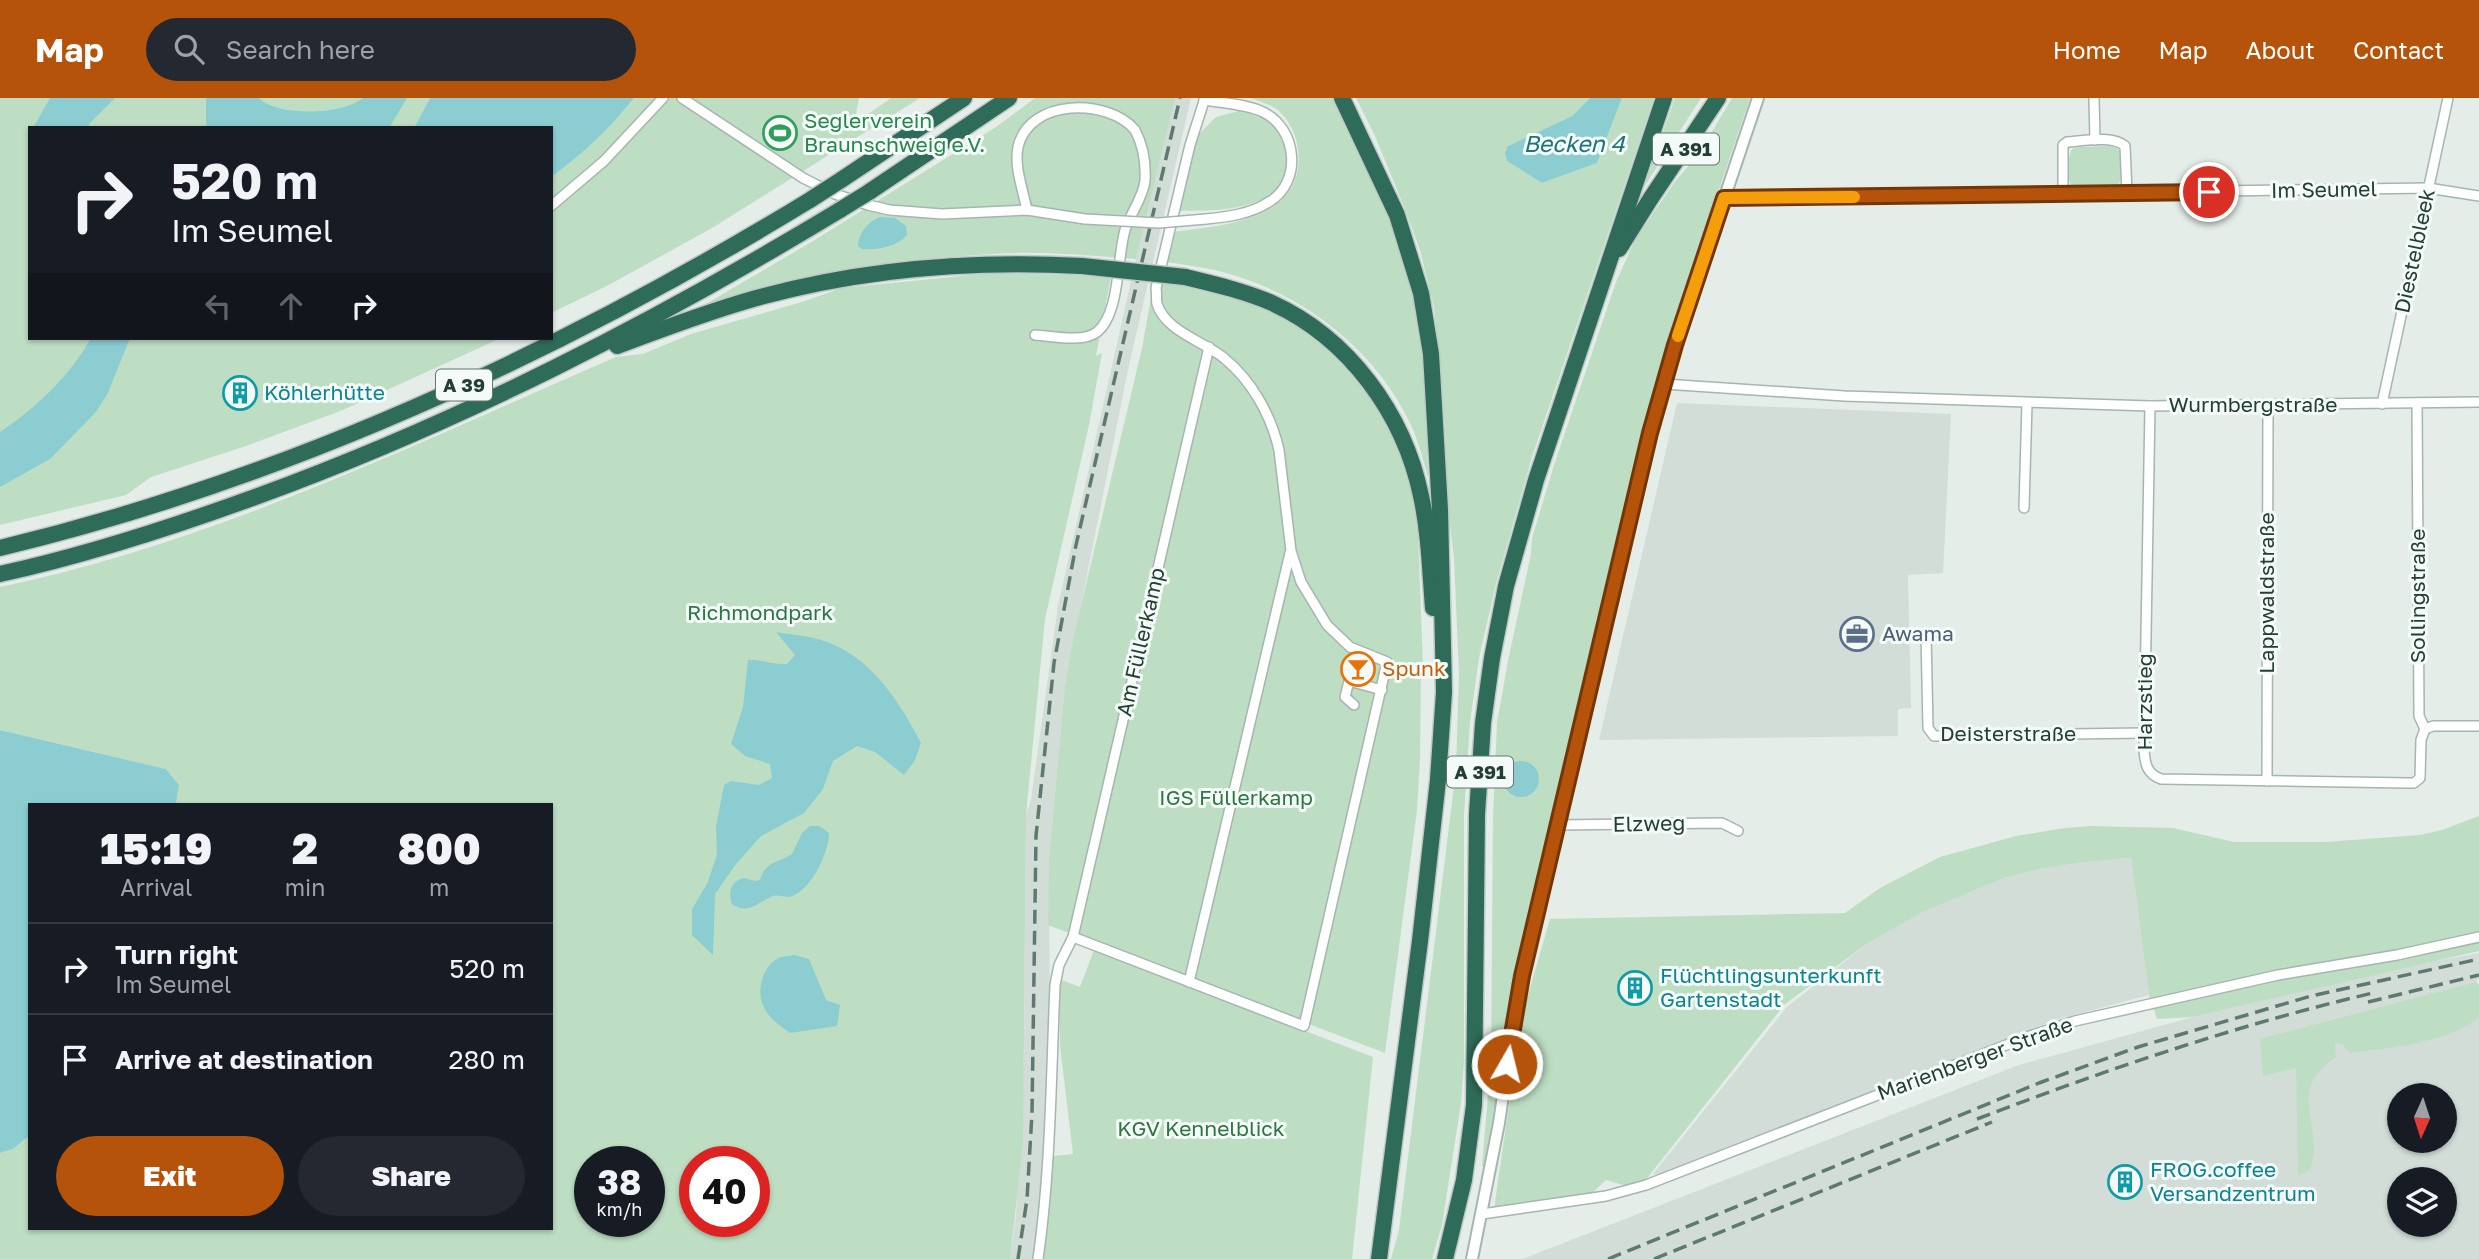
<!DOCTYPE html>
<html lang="en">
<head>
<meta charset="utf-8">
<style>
	:root { --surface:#171b24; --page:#242831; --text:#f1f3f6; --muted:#9ea1a6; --line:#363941; --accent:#b45309 }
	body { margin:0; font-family:"Golos Text",sans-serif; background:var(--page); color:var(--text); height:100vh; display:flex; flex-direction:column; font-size:26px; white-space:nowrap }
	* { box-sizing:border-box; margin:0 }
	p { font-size:23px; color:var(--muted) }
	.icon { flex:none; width:38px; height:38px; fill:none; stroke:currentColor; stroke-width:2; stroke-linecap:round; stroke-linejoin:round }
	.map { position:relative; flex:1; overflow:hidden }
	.side { position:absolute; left:28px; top:705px; width:525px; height:427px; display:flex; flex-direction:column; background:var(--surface); border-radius:0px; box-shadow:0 2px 5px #0004 }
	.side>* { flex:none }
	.banner { position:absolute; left:28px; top:28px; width:525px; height:214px; border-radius:0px; box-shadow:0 2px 5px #0004; background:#171b24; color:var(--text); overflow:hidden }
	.needle { width:46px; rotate:183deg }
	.controls { position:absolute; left:2387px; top:985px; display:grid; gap:14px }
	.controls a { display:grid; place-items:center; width:70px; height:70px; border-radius:50%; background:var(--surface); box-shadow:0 2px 5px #0004; font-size:35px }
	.speed { position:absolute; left:574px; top:1048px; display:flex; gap:14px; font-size:35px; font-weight:700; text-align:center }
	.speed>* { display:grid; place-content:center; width:91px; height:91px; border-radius:50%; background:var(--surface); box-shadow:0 2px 5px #0004; line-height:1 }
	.speed small { font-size:18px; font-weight:400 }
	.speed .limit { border:10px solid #d22; background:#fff; color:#111 }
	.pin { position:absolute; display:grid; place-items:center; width:60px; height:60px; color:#fff; margin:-30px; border:4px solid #fff; border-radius:50%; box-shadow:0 2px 7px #0007 }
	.me { position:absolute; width:77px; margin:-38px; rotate:8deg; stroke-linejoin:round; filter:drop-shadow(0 0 5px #0008) }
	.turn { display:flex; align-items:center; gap:24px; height:147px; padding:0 28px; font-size:32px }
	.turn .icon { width:91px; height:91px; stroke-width:2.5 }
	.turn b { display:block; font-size:49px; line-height:60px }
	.lanes { display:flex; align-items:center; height:66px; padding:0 28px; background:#0003; justify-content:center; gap:35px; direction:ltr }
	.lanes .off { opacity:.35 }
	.eta { display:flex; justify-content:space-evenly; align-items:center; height:119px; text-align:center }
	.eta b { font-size:42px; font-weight:800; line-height:49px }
	.primary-button { display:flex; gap:14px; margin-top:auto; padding:14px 28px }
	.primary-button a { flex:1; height:80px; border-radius:42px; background:var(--accent); color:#fff; font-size:28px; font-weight:800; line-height:80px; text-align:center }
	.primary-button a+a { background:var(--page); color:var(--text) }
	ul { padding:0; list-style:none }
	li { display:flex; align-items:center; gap:21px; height:91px; padding:0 28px; border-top:2px solid var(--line) }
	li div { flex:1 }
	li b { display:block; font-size:26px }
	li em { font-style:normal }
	header { display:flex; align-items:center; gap:42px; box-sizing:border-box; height:98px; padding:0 35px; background:var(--accent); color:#fff }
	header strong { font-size:33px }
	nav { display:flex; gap:38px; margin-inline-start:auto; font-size:24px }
	.search { width:490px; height:63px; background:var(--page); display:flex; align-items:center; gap:18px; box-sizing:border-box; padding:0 24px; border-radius:38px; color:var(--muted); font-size:26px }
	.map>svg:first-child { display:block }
</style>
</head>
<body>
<header>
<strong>Map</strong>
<div class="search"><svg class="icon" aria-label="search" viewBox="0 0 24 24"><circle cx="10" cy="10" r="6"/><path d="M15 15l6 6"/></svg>Search here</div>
<nav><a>Home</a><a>Map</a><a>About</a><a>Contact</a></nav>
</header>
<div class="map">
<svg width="2479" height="1161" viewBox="0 0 2479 1161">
	<rect width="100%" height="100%" fill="#e4ede8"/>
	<g fill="#d2ddd7" fill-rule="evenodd">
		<polygon points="1174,0 1191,0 1129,267 1065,587 1049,760 1050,948 1041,1102 1033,1161 1010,1161 1016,1118 1024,961 1026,717 1031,702 1058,508 1136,161"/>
		<polygon points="1677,305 1951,316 1943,475 1908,477 1911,610 1898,611 1898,638 1599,642"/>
		<polygon points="2131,760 2149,897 2055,922 1661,1076 1653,1076 1787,909 1868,845 1923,814 2004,780 2039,771 2086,764"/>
		<path d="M2479,855V881L2476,882L2479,889V1161H1523L2019,967L2193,919L2425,865ZM2399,998H2445V1043H2399ZM2399,1082H2445V1127H2399Z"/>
	</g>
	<g fill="#bddec3" fill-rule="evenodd">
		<polygon points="0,0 430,0 414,30 30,30 30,240 501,240 343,312 246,348 151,379 126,397 0,427"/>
		<path d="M634,0H859L854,26L891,0H920L712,130L605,189L551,215V79C582,56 610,30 634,0Z"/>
		<path d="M1035,0H1175L1136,161C1095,158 1053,154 1012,155C908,159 806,177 706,208V206L813,143L996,29Z"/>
		<path d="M1251,0H1334C1358,52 1387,102 1403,157C1425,229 1427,305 1428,380C1424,365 1420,349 1414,334C1380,254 1303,194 1219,173C1202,169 1184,167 1167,164L1172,134C1205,130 1244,127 1273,109C1306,89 1306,40 1280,14C1273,7 1260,4 1251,0Z"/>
		<polygon points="1356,0 1590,0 1572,18 1508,48 1507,63 1542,85 1597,65 1622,0 1654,0 1532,359 1496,486 1479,560 1470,624 1464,718 1464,962 1461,1005 1442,1127 1432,1161 1391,1161 1399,1132 1456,672 1459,576 1454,460 1447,405 1445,332 1434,209 1420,152 1405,111 1375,38"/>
		<polygon points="1675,0 1701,0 1644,89"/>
		<polygon points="1732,0 1750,0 1681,204 1641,338 1508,912 1493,1028 1485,1069 1482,1068 1491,964 1493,719 1497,625 1508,563 1531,456 1532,440 1555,364 1616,184 1635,142 1674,85 1700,54"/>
		<path d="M1239,13C1253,17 1267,19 1278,31C1296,52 1288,90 1263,101C1235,114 1207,112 1177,113L1199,36L1216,19Z"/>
		<path d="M2110,48L2118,51C2122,59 2121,65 2121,73C2122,96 2106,91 2089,91C2083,91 2077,93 2073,89C2065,82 2068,59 2072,51L2079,49Z"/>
		<path d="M991,175L1111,178L1096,258L1102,255L1089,327L1045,521L1026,717L1023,1045L1010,1161H0V1055L13,1051L30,1037V1130H551V707H176L179,687L166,671L0,632V489C216,444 415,346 616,259L643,256L691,236L802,204L842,190ZM590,1064H649V1124H590ZM695,1064H754V1124H695Z"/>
		<polygon points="1154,183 1215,192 1281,216 1310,233 1361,281 1383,316 1395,343 1406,373 1413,403 1418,435 1423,569 1421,576 1420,661 1417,712 1385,955 1048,827 1049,760 1065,587 1075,533 1142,250"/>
		<polygon points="2479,718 2479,853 2193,919 2157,921 2149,897 2131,760 2086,764 2039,771 2004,780 1923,814 1868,845 1785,906 1644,1084 1627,1088 1606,1082 1591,1096 1494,1111 1522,918 1550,821 1845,815 1880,790 1940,759 2016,738 2065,730 2091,728 2173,730 2234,744 2325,744 2420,737 2442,732"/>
		<polygon points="1094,852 1373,959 1352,1161 1033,1161 1045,1059 1073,1056 1060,948 1059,881 1080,889"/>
		<path d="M2476,884L2479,887V920C2443,946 2393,949 2350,955L2342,946L2335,945L2336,959C2295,986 2312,1010 2314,1050C2314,1057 2312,1065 2310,1072L2298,1078L2296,970L2263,978L2260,941Z"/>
	</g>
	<g fill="#8ccdd2">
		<polygon points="50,0 115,0 90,25 88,30 33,30"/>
		<path d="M206,0H259C277,19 343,17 363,0H407L389,30H206Z"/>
		<path d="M430,0H634C610,30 582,57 551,79V30H414Z"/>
		<polygon points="1590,0 1622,0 1597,65 1542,85 1507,63 1505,55 1508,48 1572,18"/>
		<path d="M880,119L895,120L906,128L907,137C896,149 878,152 862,151L858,148C858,135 869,123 880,119Z"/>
		<path d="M91,240H130L107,297L95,315L50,361L0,389V334C36,310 70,278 91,240Z"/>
		<path d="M776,534C793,537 813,538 830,545C874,563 900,605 921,645L915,662L904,677L875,654L857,648L833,663L823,691L804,715L761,738L736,766L715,796L713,857L692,837V811L707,786L717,757L716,728L724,687L731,683L759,687L772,680L770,666L745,658L731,646L743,609L748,562C762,561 773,567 787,566L795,557Z"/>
		<polygon points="0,632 166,671 179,687 176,707 30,707 30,1037 13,1051 0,1055"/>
		<circle cx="1521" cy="681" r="18"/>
		<path d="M810,728H819L829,735C829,754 812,791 792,798C786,801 778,795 771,799C757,805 748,817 732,806C728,795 730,783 744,780L755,783L760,782C765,763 777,766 792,756L802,735Z"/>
		<path d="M794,857L809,861L826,902L840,907L837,928L790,935C779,927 768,920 763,907C756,892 763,869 777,861C781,858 789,858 794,857Z"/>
	</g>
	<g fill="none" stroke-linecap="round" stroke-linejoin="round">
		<g stroke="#a6b5af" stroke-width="12">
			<g id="minor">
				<polyline points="682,0 803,80 835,96 868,107 890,112 942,116 1027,112 1085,121"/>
				<path d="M1205,0L1190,47L1156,190C1157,195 1156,202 1157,206C1166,234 1204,243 1224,260C1252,283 1271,317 1279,352L1291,453L1301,484L1327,527L1350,549L1387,564L1304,928L1073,839L1209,249"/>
				<polyline points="2094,0 2095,42"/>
				<path d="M1204,2C1223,5 1246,6 1263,14C1297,30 1303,84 1269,104C1250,116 1228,119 1206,121"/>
				<path d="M2063,96V47L2067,44C2084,43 2112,37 2125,48L2127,95"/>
				<polyline points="1724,100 2428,90 2479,98"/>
				<polyline points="551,108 604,63 663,0"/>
				<path d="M1027,112C1023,92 1014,69 1018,49C1029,0 1108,0 1135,32C1143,47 1146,66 1145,83C1143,100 1130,116 1125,132C1117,159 1120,216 1097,234C1083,245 1052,238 1035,237"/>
				<polyline points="1664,286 1844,298 2150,308 2479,304"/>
				<polyline points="2382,306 2448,0"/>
				<path d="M2150,308L2144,652C2145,666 2147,676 2161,681L2408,685H2414L2420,680L2421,642L2425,631L2419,618L2417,305"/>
				<polyline points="2024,410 2027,305"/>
				<polyline points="1926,536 1928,630 1934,638 2144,635"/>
				<polyline points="1354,607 1345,599 1349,583 1382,592"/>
				<polyline points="2425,631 2433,628 2479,628"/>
				<polyline points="2267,683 2268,308"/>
				<polyline points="1557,727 1722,725 1738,733"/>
				<polyline points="1189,884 1290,455"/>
				<polyline points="1482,1116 1606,1098 1646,1087 2027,939 2075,923 2278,877 2397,857 2479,839"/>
				<path d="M1038,1161C1051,1070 1051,978 1055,887L1059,867L1073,839"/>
			</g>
		</g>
		<g stroke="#a6b5af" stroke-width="14">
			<polyline id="tertiary" points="1472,1161 1499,1025 1516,908 1638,384 1675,247 1758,0"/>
		</g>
		<g stroke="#c1c9c6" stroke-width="19">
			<g id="motorway">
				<polyline points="1342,0 1397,117 1421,195 1431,256 1440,412 1444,594 1438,682 1420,843 1379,1161"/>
				<polyline points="841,82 964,0"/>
				<polyline points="869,94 1009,0"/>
				<polyline points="1619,151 1651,100 1718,0"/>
				<path d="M1185,179C1214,186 1244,193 1272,205C1349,240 1404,316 1421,398C1429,434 1430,473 1433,510"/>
				<path d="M617,248C662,231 707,214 753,201C860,171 971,162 1082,168"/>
				<path d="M0,450C287,381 559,255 810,102"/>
				<path d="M0,476C87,457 173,429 258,398C463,323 653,225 840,112"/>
				<polyline points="1445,1161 1464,1082 1474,1007 1477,716 1483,625 1492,560 1506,488 1536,382 1664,0"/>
			</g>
		</g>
		<use href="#minor" stroke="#fff" stroke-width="9"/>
		<use href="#tertiary" stroke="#fff" stroke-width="10"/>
		<use href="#motorway" stroke="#2f6b59" stroke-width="16"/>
		<g stroke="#5e7a70" stroke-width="3.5" stroke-dasharray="14 7" stroke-linecap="butt">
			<polyline points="2368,904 2479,877"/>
			<path d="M1977,1021C2108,971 2240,926 2377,894"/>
			<polyline points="1018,1161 1027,1101 1032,1015 1036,738 1054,565 1076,447 1180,0"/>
			<polyline points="1608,1161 2039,985 2138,949 2311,898 2479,861"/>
			<polyline points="1654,1161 1992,1024"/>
		</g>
		<g stroke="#a6b5af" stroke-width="12" stroke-linecap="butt">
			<polyline id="minor-bridge" points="1085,121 1159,125 1206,121"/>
		</g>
		<g stroke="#c1c9c6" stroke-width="19" stroke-linecap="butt">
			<g id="motorway-bridge">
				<polyline points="810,102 841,82"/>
				<polyline points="840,112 869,94"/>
				<polyline points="1082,168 1185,179"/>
			</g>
		</g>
		<use href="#minor-bridge" stroke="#fff" stroke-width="9"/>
		<use href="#motorway-bridge" stroke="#2f6b59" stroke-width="16"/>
	</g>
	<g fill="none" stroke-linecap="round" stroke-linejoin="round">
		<g stroke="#753606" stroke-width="18">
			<polyline id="route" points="1507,966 1522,878 1650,335 1675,247 1724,100 2209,94"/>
		</g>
		<use href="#route" stroke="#b45309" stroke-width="12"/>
		<polyline stroke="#f59e0b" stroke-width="12" points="1678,238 1724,100 1854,99"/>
	</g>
	<defs>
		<g id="stadium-ring" transform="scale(1.75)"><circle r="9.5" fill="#f4faf7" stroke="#2e9e5b" stroke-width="1.5"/><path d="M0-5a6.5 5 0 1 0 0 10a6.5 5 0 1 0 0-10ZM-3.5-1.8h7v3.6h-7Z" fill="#2e9e5b"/></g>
		<g id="building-ring" transform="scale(1.75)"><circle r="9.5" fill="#f4faf7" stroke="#0f9aa8" stroke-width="1.5"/><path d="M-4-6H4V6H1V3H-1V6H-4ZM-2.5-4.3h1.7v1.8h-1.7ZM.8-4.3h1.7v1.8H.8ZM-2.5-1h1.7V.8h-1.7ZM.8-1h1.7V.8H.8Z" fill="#0f9aa8"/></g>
		<g id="office-ring" transform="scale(1.75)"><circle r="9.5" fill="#f4faf7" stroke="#5c6f8a" stroke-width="1.5"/><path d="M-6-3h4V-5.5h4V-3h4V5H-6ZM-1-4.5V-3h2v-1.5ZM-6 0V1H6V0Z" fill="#5c6f8a"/></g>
		<g id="bar-ring" transform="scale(1.75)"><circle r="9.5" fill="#f4faf7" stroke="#e8710a" stroke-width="1.5"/><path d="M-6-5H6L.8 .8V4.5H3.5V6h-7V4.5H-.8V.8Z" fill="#e8710a"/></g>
	</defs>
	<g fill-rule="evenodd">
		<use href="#stadium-ring" x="780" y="35"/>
		<use href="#building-ring" x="240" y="295"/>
		<use href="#office-ring" x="1857" y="536"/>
		<use href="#bar-ring" x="1358" y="571"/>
		<use href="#building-ring" x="1635" y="890"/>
		<use href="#building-ring" x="2125" y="1084"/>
	</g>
	<g text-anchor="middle" stroke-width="6" stroke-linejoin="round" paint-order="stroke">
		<g fill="#f4faf7" stroke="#62776f" stroke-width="2">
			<rect x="1653" y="35.5" width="66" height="31" rx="5"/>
			<rect x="436" y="271.5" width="56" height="31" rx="5"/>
			<rect x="1447" y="658.5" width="66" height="31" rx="5"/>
		</g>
		<g font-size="19" font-weight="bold" fill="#233f35">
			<text x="1686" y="58">A 391</text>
			<text x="464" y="294">A 39</text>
			<text x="1480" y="681">A 391</text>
		</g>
		<g font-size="21" fill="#27864d" stroke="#f4faf7" text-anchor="start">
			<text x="804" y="30">Seglerverein<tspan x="804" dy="24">Braunschweig e.V.</tspan></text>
		</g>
		<g font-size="21" fill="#233f35" stroke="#f4faf7">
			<text transform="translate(2324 92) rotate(-1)" y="7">Im Seumel</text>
			<text transform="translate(2415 153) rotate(-78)" y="7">Diestelbleek</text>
			<text x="2253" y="314">Wurmbergstraße</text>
			<text transform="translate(2267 495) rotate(-90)" y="7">Lappwaldstraße</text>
			<text transform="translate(2418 498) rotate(-90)" y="7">Sollingstraße</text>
			<text transform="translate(1141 544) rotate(-77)" y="7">Am Füllerkamp</text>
			<text transform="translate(2145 604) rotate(-90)" y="7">Harzstieg</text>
			<text x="2008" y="643">Deisterstraße</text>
			<text transform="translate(1649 726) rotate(-1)" y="7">Elzweg</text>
			<text transform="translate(1975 961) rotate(-20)" y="7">Marienberger Straße</text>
		</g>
		<g font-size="21" fill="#0d838f" stroke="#f4faf7" text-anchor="start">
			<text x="264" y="302">Köhlerhütte</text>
			<text x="1660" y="885">Flüchtlingsunterkunft<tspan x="1660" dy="24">Gartenstadt</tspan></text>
			<text x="2150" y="1079">FROG.coffee<tspan x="2150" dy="24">Versandzentrum</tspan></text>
		</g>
		<g font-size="21" fill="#2d7643" stroke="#f4faf7">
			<text x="760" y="522">Richmondpark</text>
			<text x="1236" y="707">IGS Füllerkamp</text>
			<text x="1201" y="1038">KGV Kennelblick</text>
		</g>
		<g font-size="21" fill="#4e5e75" stroke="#f4faf7" text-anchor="start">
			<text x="1882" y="543">Awama</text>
		</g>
		<g font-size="21" fill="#c56008" stroke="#f4faf7" text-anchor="start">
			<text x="1382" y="578">Spunk</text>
		</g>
		<g font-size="23" font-style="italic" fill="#1d747b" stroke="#f4faf7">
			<text x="1574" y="54">Becken 4</text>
		</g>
	</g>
</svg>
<div class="controls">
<a><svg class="needle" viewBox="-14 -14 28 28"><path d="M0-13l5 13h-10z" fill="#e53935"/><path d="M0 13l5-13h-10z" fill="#9ea1a6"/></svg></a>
<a><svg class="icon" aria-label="layers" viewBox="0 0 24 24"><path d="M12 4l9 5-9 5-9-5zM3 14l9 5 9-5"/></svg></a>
</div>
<div class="speed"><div>38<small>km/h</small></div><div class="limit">40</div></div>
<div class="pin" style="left:2209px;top:94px;background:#d93025"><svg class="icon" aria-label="arrive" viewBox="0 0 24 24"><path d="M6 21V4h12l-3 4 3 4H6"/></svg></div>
<svg class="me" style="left:1507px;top:966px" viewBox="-20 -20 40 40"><circle r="17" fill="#b45309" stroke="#fff" stroke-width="3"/><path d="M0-11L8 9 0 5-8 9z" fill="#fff"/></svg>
<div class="banner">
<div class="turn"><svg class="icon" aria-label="right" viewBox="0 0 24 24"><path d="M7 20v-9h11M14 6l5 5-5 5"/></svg><div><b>520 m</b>Im Seumel</div></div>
<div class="lanes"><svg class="icon off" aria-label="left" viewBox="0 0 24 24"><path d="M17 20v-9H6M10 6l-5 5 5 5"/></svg><svg class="icon off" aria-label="ahead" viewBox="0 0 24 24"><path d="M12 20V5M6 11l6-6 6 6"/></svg><svg class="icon" aria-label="right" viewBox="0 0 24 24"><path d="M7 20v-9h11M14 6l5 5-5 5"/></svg></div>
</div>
<section class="side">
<div class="eta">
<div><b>15:19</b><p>Arrival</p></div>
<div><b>2</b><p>min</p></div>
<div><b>800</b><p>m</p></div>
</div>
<ul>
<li><svg class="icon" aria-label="right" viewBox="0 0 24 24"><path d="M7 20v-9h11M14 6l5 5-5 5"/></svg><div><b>Turn right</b><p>Im Seumel</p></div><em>520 m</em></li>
<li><svg class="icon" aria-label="arrive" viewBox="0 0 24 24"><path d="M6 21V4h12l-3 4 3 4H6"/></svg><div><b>Arrive at destination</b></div><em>280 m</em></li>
</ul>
<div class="primary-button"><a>Exit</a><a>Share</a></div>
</section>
</div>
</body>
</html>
